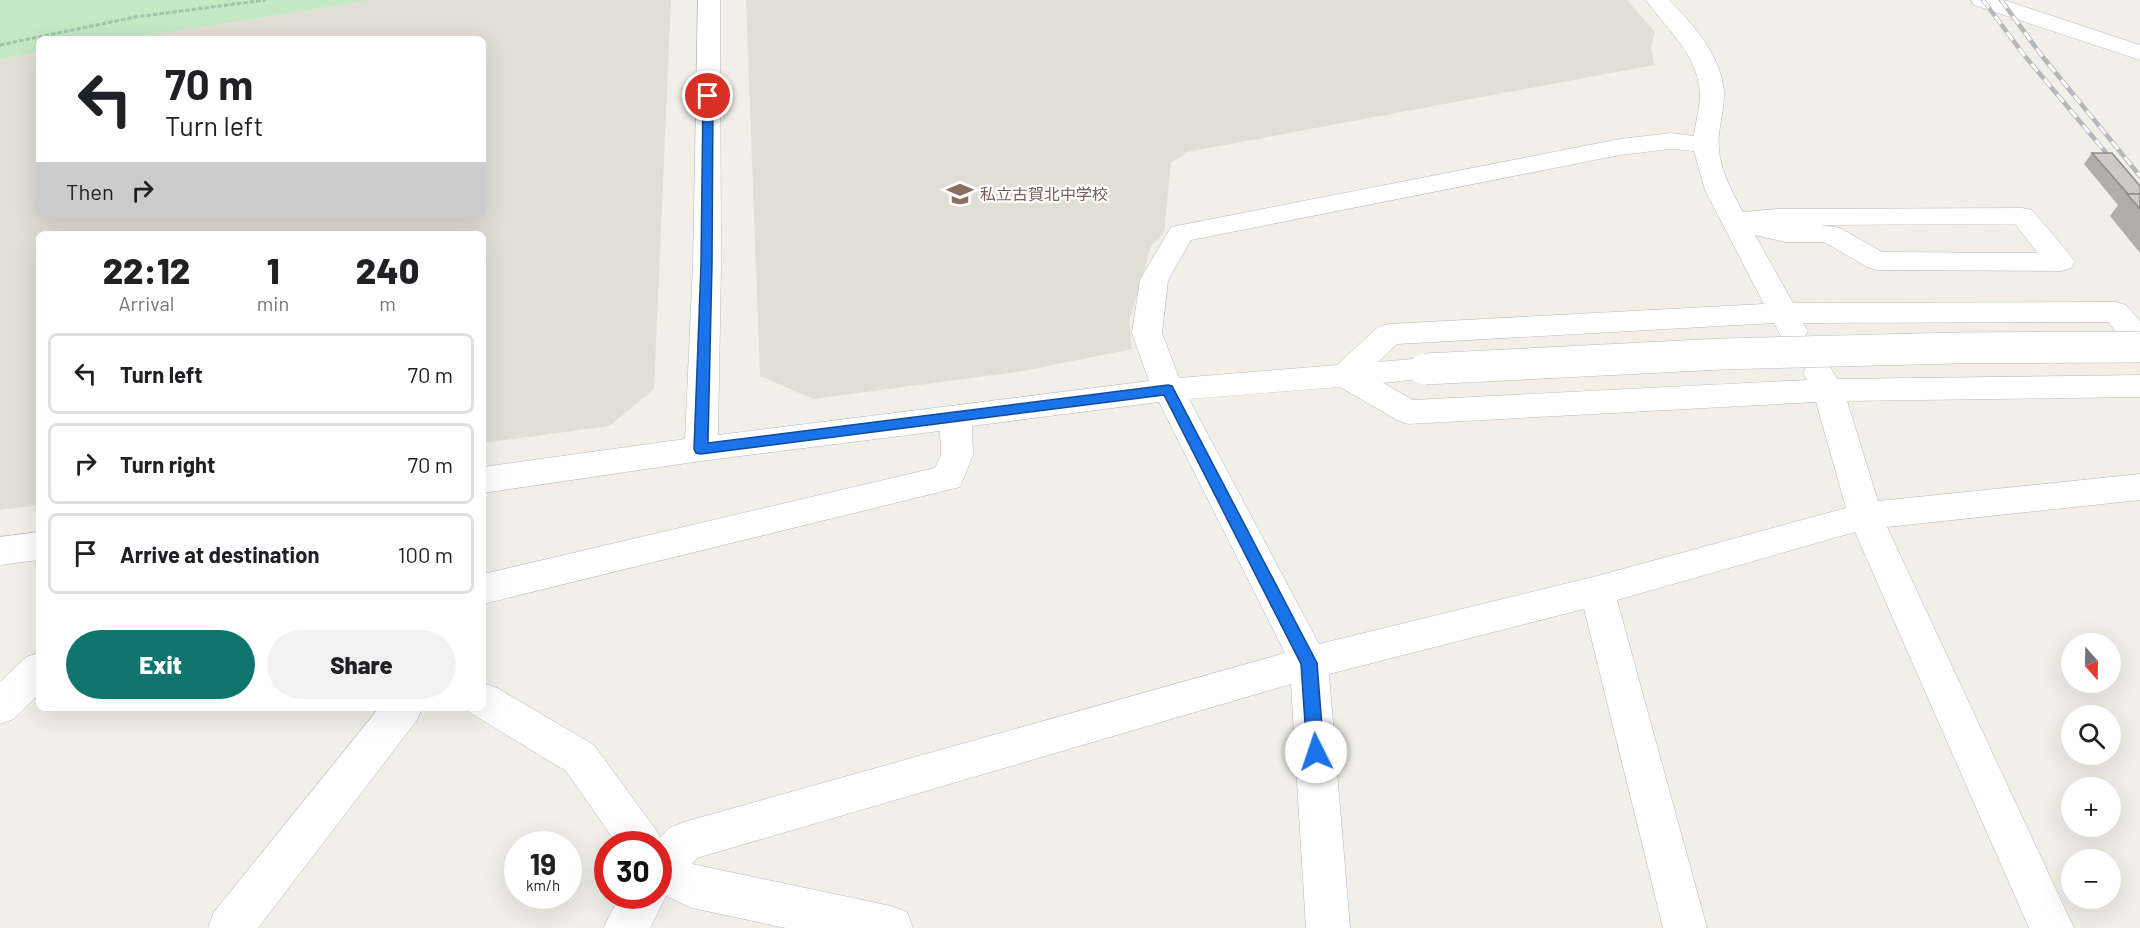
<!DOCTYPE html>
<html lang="en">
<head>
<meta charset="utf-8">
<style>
	:root { --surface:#fff; --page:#f2f2f2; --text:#202124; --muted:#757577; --line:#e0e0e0; --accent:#0f766e }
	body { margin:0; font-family:Barlow,"Noto Sans JP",sans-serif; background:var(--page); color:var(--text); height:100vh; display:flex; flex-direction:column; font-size:22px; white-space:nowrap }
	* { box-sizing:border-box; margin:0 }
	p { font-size:20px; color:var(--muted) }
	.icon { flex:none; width:33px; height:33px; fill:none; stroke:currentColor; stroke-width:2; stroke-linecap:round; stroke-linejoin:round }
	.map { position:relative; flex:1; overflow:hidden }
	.sheet { position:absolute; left:36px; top:231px; width:450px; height:480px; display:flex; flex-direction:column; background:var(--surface); border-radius:9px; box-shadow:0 6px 24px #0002 }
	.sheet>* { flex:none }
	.guide { position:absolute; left:36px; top:36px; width:450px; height:183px; border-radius:9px; box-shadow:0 6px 24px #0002; background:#fff; color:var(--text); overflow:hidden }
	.needle { width:39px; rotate:160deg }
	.fabs { position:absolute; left:2061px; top:633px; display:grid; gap:12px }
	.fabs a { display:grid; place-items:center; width:60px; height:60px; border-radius:50%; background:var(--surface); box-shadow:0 6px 24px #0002; font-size:30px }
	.speed { position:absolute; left:504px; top:831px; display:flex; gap:12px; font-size:30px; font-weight:700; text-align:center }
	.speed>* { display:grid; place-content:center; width:78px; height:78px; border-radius:50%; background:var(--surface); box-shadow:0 6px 24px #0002; line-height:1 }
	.speed small { font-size:15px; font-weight:400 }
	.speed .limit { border:9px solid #d22; background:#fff; color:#111 }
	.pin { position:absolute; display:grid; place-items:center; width:51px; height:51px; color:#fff; margin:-26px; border:3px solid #fff; border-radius:50%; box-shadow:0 2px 6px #0007 }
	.me { position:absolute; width:66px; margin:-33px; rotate:356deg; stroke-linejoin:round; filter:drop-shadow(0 0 4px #0008) }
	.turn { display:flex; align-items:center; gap:21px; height:126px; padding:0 30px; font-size:27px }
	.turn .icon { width:78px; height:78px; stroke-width:2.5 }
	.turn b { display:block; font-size:42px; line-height:51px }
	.then { display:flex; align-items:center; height:57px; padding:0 30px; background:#0003; gap:12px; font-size:22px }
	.eta { display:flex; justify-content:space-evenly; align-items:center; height:102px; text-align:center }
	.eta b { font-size:36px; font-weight:800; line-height:42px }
	.primary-button { display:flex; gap:12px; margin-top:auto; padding:12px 30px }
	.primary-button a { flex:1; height:69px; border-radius:36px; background:var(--accent); color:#fff; font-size:24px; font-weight:800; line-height:69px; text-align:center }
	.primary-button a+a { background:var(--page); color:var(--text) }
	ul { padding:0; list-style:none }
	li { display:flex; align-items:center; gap:18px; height:81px; margin:0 12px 9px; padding:0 18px; border:3px solid var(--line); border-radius:9px }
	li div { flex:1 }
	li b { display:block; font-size:22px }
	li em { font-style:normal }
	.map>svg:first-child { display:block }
</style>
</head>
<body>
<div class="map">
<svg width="2140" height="928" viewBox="0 0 2140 928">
	<rect width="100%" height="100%" fill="#f1efe8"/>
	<g fill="#e1ded6">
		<polygon points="373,0 671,0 654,389 609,426 483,443 483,234 39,234 39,505 0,510 0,59 39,52 39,216 483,216 483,39 125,39"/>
		<polygon points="746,0 1627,0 1655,32 1651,47 1654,65 1187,152 1171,163 1164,233 1151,246 1129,322 1132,349 1023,371 813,399 760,376"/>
	</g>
	<polygon fill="#c5e8c5" points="0,0 373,0 125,39 39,39 39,52 0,59"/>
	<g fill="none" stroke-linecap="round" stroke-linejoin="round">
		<g stroke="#b5b8bc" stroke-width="1">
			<g id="minor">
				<path d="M698,0H720L721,264L718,435L1149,381L1132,333L1140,280L1171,227L1620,139L1671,133L1694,136C1695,124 1699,112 1700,99C1701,56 1668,32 1646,0H1669C1692,23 1717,51 1723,84C1726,101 1721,117 1719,134C1716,163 1730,188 1743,212L1777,209L2022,208L2032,210L2071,256L2075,262L2071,268L2061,271L1877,270L1867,267L1824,242H1785L1755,235L1793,303L2116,302L2126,305L2140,321V350L2129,347L2108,322L1803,323L1808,331L1804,338L1793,341L1782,338L1774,323L1397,344L1378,362L1425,358L1436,361L1440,369L1436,377L1383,383L1413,400L1807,380L1803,373L1807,365L1818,362L1829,365L1837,379L2140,375V397L1847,401L1878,501L2140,474V500L1887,527L2074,928H2029L1855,532L1617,600L1707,928H1663L1584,609L1329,674L1350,928H1306L1291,684L697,858L692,864L891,906L907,912L913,928H786L692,908L666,896L650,928H603L620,896H658V844H617L566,771L469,712L467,708H483V683L497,688L594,745L656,830L660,838L669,828L684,822L1285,653L1159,402L972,426L973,455L960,487L483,604V574L935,468L941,455L940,431L701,461L483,493V467L685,439L693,264ZM1671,149L1694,151L1705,190L1764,304L1389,324L1378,327L1337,365L1179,378L1162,333L1168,280L1191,240L1620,155ZM2015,224L2038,253L1882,252L1840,228L1821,225ZM1340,387L1397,420L1408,424L1816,402L1846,508L1597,576L1319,644L1189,399Z"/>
				<polygon points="1971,0 2004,0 2140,45 2140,60 1974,5"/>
				<polygon points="39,532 39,560 0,565 0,537"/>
				<polygon points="39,653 39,694 14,719 0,724 0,682 26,657"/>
				<polygon points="379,708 422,708 417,720 258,928 208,928 214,912"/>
			</g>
		</g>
		<polyline stroke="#9cc7a9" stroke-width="3" stroke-dasharray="4.5 2" stroke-linecap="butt" points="0,45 135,17 266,0"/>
		<use href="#minor" fill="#fff" fill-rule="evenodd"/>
		<g stroke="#b6b7b8" stroke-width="4.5">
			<g id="rail">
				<polyline points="1983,0 2024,55 2140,193"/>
				<polyline points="2001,0 2042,56 2140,176"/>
			</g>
		</g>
		<use href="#rail" stroke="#fff" stroke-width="3" stroke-dasharray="10" stroke-linecap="butt"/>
		<g stroke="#b5b8bc" stroke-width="32" stroke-linecap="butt">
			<polyline id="minor-bridge" points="1425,369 1722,354 1955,348 2140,347"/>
		</g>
		<use href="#minor-bridge" stroke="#fff" stroke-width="31"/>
	</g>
	<polygon fill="#afaea9" points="2092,153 2140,186 2140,253 2110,216 2118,205 2084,164"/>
	<g fill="#cccac5" stroke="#8f8d8a" stroke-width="1.5">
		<polygon points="2092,153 2112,153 2140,186 2140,194 2128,194"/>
		<polygon points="2127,194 2140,194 2140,209"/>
	</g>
	<polygon fill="#1a73e8" stroke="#114b97" stroke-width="1.5" points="708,93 713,96 712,264 708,443 1168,385 1172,386 1317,663 1324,752 1321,757 1316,759 1310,757 1307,752 1301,664 1164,395 701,454 696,453 694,449 701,264 703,96"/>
	<defs>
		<g id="school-bare" transform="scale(2.07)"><path d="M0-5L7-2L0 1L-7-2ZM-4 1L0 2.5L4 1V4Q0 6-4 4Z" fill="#8d6e63" stroke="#fff" stroke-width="2.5" paint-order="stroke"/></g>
	</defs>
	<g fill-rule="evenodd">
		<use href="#school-bare" x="960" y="194"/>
	</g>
	<g text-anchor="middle" stroke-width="4.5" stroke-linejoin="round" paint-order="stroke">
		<g font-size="16" fill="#785e54" stroke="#fff" text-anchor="start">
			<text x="980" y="200">私立古賀北中学校</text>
		</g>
	</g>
</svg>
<div class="fabs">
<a><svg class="needle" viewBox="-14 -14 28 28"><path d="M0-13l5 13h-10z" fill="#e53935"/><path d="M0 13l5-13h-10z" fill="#757577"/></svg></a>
<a><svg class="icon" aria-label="search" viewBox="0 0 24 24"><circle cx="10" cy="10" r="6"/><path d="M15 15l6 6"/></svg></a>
<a>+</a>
<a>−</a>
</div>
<div class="speed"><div>19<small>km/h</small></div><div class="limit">30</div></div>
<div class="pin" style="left:708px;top:96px;background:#d93025"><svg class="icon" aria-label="arrive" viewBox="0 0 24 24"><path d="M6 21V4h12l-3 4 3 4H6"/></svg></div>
<svg class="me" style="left:1316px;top:752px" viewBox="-20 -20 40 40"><circle r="19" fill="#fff"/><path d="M0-13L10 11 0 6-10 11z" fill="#1a73e8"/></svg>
<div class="guide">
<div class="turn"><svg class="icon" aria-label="left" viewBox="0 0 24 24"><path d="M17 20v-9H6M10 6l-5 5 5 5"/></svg><div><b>70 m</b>Turn left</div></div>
<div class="then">Then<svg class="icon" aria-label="right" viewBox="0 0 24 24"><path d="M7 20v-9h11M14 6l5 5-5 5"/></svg></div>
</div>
<section class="sheet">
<div class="eta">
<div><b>22:12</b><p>Arrival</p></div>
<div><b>1</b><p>min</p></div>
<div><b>240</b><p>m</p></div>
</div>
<ul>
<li><svg class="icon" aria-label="left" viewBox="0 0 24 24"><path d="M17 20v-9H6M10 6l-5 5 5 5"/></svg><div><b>Turn left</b></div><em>70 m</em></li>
<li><svg class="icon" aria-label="right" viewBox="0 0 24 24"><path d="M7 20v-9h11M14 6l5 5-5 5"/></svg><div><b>Turn right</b></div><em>70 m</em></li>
<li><svg class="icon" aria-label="arrive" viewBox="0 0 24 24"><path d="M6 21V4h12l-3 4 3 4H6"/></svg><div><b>Arrive at destination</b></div><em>100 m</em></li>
</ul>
<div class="primary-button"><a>Exit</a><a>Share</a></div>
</section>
</div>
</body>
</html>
